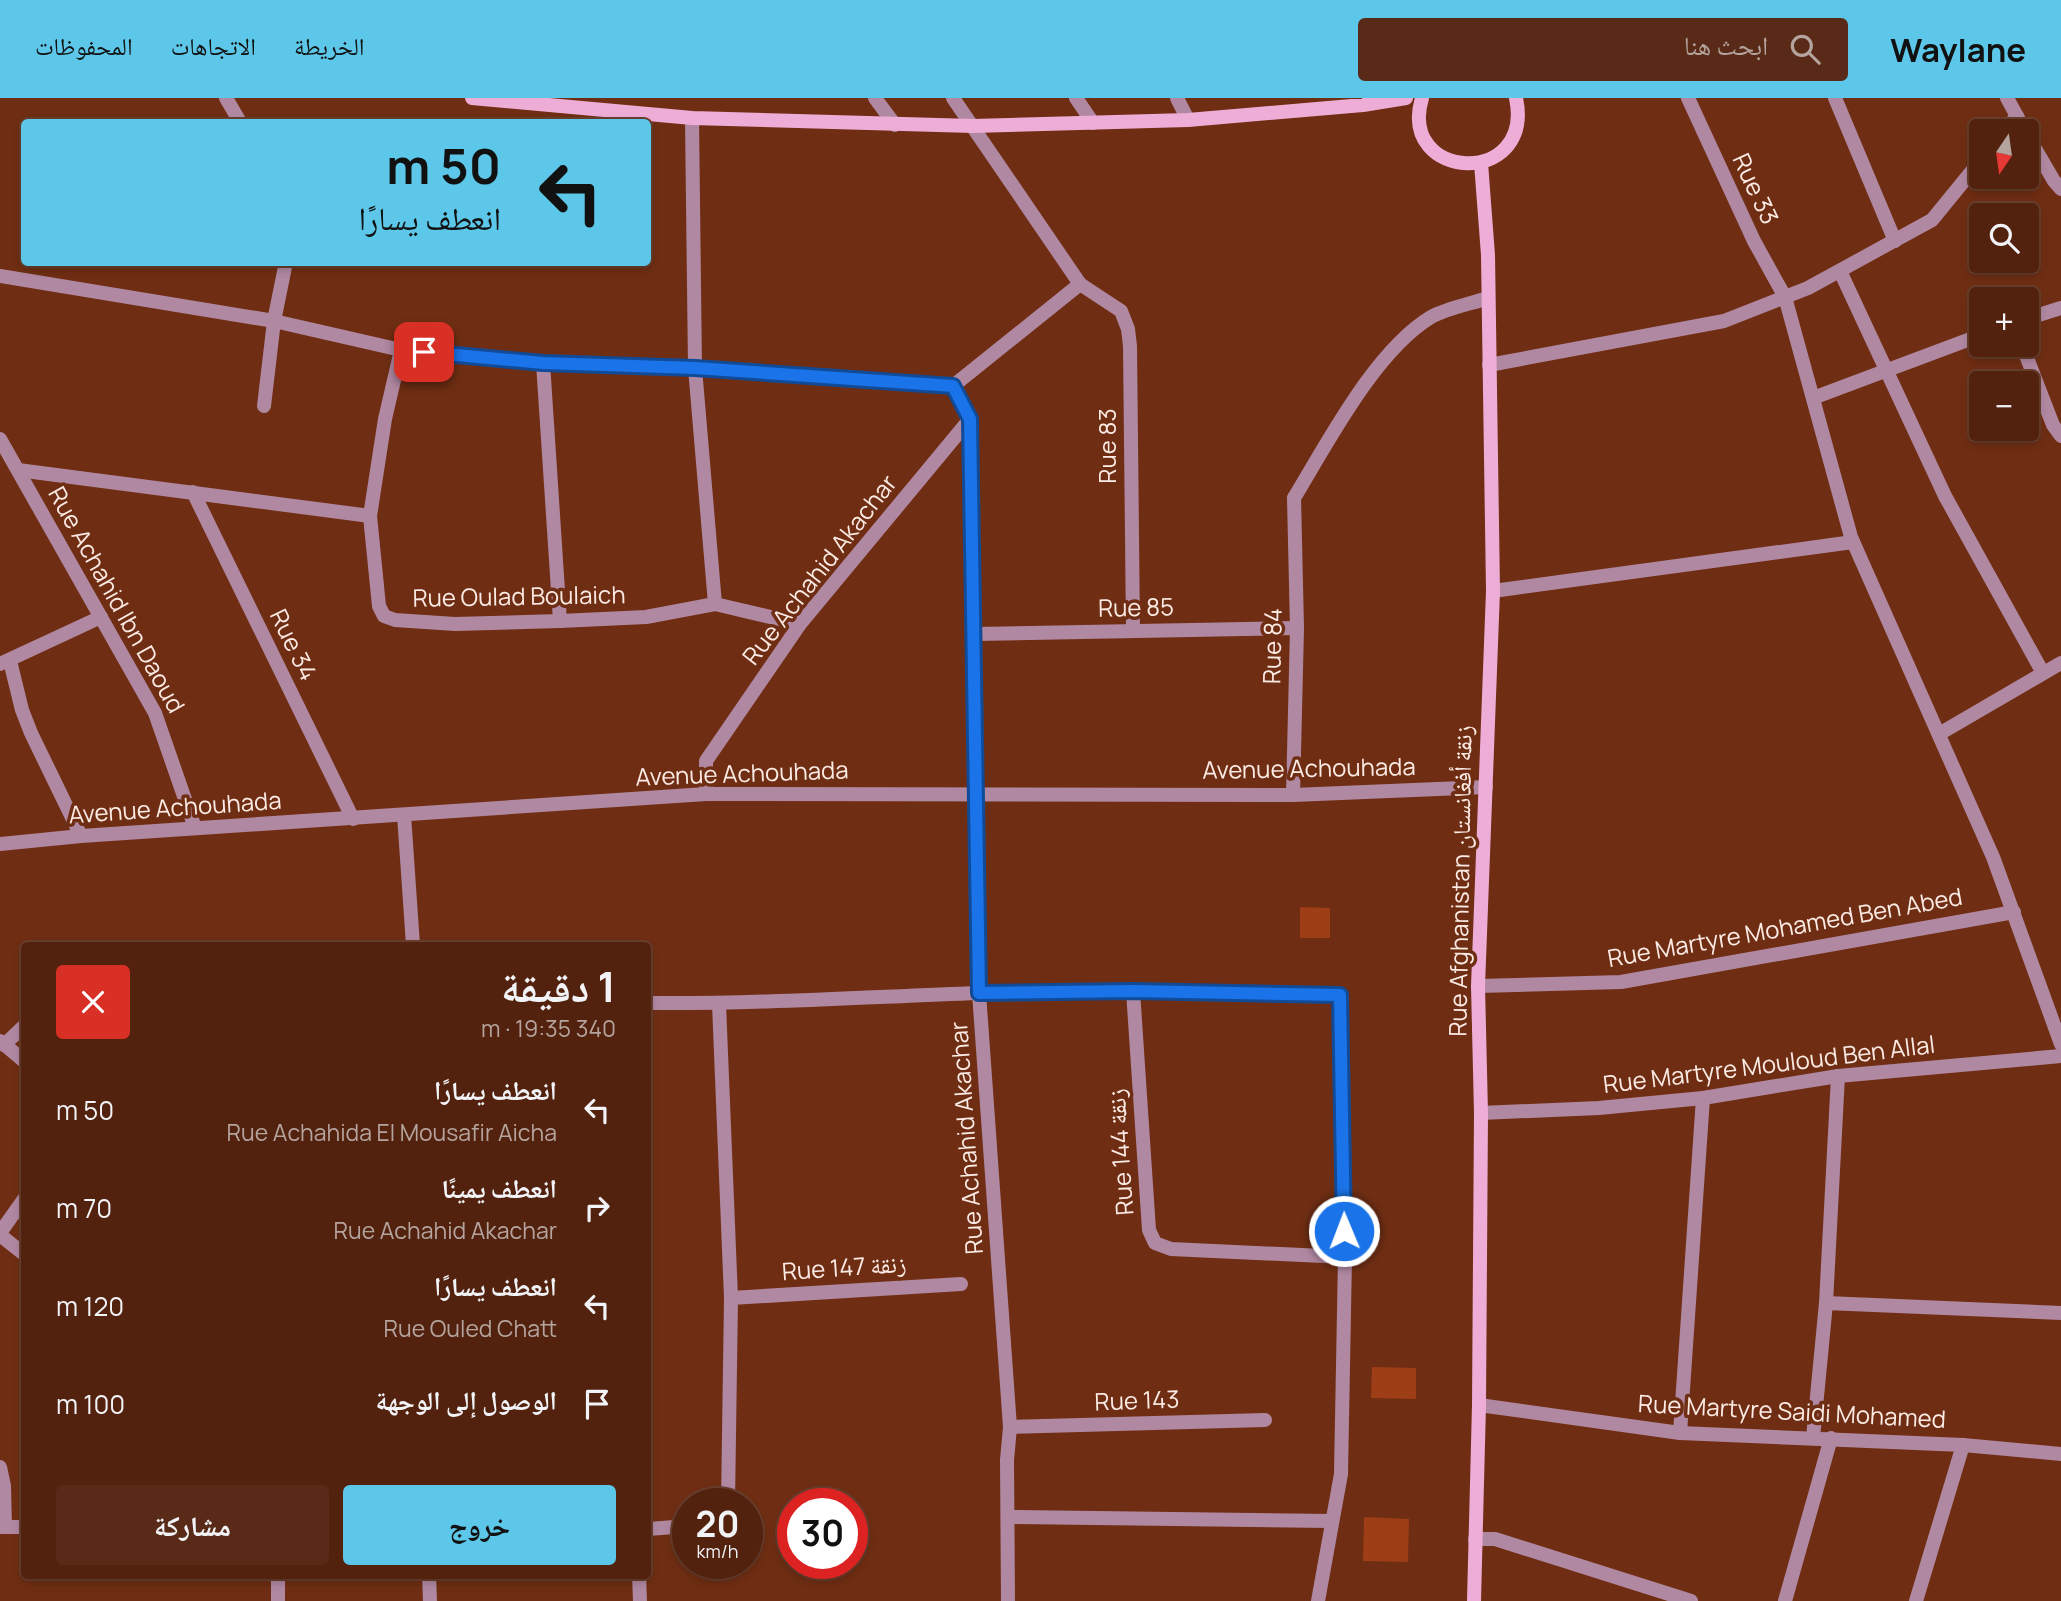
<!DOCTYPE html>
<html lang="ar">
<head>
<meta charset="utf-8">
<style>
	:root { --surface:#53220e; --page:#592a17; --text:#f1f3f6; --muted:#b5a49e; --line:#693f2e; --accent:#5cc7e8 }
	body { margin:0; font-family:Manrope,"Noto Naskh Arabic",sans-serif; background:var(--page); color:var(--text); direction:rtl; height:100vh; display:flex; flex-direction:column; font-size:26px; white-space:nowrap }
	* { box-sizing:border-box; margin:0 }
	p { font-size:23px; color:var(--muted) }
	.icon { flex:none; width:38px; height:38px; fill:none; stroke:currentColor; stroke-width:2; stroke-linecap:round; stroke-linejoin:round }
	.map { position:relative; flex:1; overflow:hidden; direction:ltr }
	.panel { position:absolute; left:21px; top:844px; width:630px; height:637px; display:flex; flex-direction:column; background:var(--surface); border-radius:7px; box-shadow:0 4px 10px #0003,0 0 0 2px var(--line); direction:rtl }
	.panel>* { flex:none }
	.hud { position:absolute; left:21px; top:21px; width:630px; height:147px; border-radius:7px; box-shadow:0 4px 10px #0003,0 0 0 2px var(--line); direction:rtl; background:#5cc7e8; color:#111; overflow:hidden }
	.needle { width:46px; rotate:193deg }
	.controls { position:absolute; left:1969px; top:21px; display:grid; gap:14px }
	.controls a { display:grid; place-items:center; width:70px; height:70px; border-radius:7px; background:var(--surface); box-shadow:0 4px 10px #0003,0 0 0 2px var(--line); font-size:35px }
	.speed { position:absolute; left:672px; top:1390px; display:flex; gap:14px; font-size:35px; font-weight:700; text-align:center }
	.speed>* { display:grid; place-content:center; width:91px; height:91px; border-radius:50%; background:var(--surface); box-shadow:0 4px 10px #0003,0 0 0 2px var(--line); line-height:1 }
	.speed small { font-size:18px; font-weight:400 }
	.speed .limit { border:10px solid #d22; background:#fff; color:#111 }
	.pin { position:absolute; display:grid; place-items:center; width:60px; height:60px; color:#fff; margin:-30px; border-radius:14px; box-shadow:0 4px 10px #0006 }
	.me { position:absolute; width:77px; margin:-38px; rotate:359deg; stroke-linejoin:round; filter:drop-shadow(0 0 5px #0008) }
	.turn { display:flex; align-items:center; gap:24px; height:147px; padding:0 35px; font-size:32px }
	.turn .icon { width:91px; height:91px; stroke-width:2.5 }
	.turn b { display:block; font-size:49px; line-height:60px }
	.round { display:grid; place-items:center; flex:none; width:74px; height:74px; border-radius:7px; background:var(--page) }
	.summary { display:flex; align-items:center; justify-content:space-between; height:119px; padding:0 35px }
	h1 { font-size:42px; font-weight:700; line-height:52px }
	.button { display:flex; gap:14px; margin-top:auto; padding:14px 35px }
	.button a { flex:1; height:80px; border-radius:7px; background:var(--accent); color:#111; font-size:28px; font-weight:700; line-height:80px; text-align:center }
	.button a+a { background:var(--page); color:var(--text) }
	ul { padding:0; list-style:none }
	li { display:flex; align-items:center; gap:21px; height:98px; padding:0 35px }
	li div { flex:1 }
	li b { display:block; font-size:26px }
	li em { font-style:normal }
	header { display:flex; align-items:center; gap:42px; box-sizing:border-box; height:98px; padding:0 35px; background:var(--accent); color:#111 }
	header strong { font-size:33px }
	nav { display:flex; gap:38px; margin-inline-start:auto; font-size:24px }
	.search { width:490px; height:63px; background:var(--page); display:flex; align-items:center; gap:18px; box-sizing:border-box; padding:0 24px; border-radius:7px; color:var(--muted); font-size:26px }
	.map>svg:first-child { display:block }
</style>
</head>
<body>
<header>
<strong>Waylane</strong>
<div class="search"><svg class="icon" aria-label="search" viewBox="0 0 24 24"><circle cx="10" cy="10" r="6"/><path d="M15 15l6 6"/></svg>ابحث هنا</div>
<nav><a>الخريطة</a><a>الاتجاهات</a><a>المحفوظات</a></nav>
</header>
<div class="map">
<svg width="2061" height="1503" viewBox="0 0 2061 1503">
	<rect width="100%" height="100%" fill="#6f2e13"/>
	<g fill="#9e3e16">
		<polygon points="1300,809 1330,810 1330,840 1300,840"/>
		<polygon points="1372,1269 1416,1270 1416,1301 1371,1300"/>
		<polygon points="1364,1419 1409,1421 1408,1464 1363,1463"/>
	</g>
	<g fill="none" stroke-linecap="round" stroke-linejoin="round">
		<path stroke="#b188a2" stroke-width="14" d="M1294,400C1328,344 1375,253 1431,219C1447,210 1470,206 1488,200"/>
		<g stroke="#b188a2" stroke-width="14">
			<polyline points="226,0 240,24"/>
			<polyline points="875,0 895,27"/>
			<polyline points="953,0 1080,186 1121,213 1128,231 1130,248 1133,532"/>
			<polyline points="1076,0 1093,25"/>
			<polyline points="1177,0 1188,22"/>
			<polyline points="1688,0 1754,143 1785,199 1851,439 1993,759 2061,946"/>
			<polyline points="1835,0 1895,143"/>
			<polyline points="2007,0 2025,33"/>
			<polyline points="692,20 695,270 715,506"/>
			<polyline points="2004,33 2017,18"/>
			<polyline points="2026,35 2054,83 2061,91"/>
			<polyline points="1840,173 1945,398 2043,575"/>
			<polyline points="0,178 274,223 401,252 543,265 695,270 953,288"/>
			<polyline points="2026,221 2061,210"/>
			<polyline points="2022,247 2053,327 2061,338"/>
			<polyline points="401,252 385,321 370,418 379,508 384,518 395,522 455,526 560,523 646,519 715,506 800,526"/>
			<polyline points="543,265 560,523"/>
			<polyline points="1489,267 1724,223 1808,190 1932,122 1981,62"/>
			<polyline points="953,288 970,321 979,895 1010,1329 1007,1362 1008,1503"/>
			<polyline points="953,288 1080,186"/>
			<polyline points="1813,300 1981,237"/>
			<polyline points="264,308 274,223 286,164"/>
			<polyline points="0,341 155,615 195,730"/>
			<polyline points="18,372 370,418"/>
			<polyline points="193,394 353,721"/>
			<polyline points="1493,493 1853,444"/>
			<polyline points="975,536 1297,530"/>
			<polyline points="10,563 22,612 31,635 81,738"/>
			<polyline points="0,566 101,519"/>
			<polyline points="1939,636 2061,565"/>
			<polyline points="706,696 706,663 800,526 970,321"/>
			<polyline points="1293,697 1297,530 1294,400"/>
			<polyline points="404,717 413,847"/>
			<polyline points="0,746 81,738 706,696 1293,697 1486,689"/>
			<polyline points="1478,888 1621,884 2014,814"/>
			<polyline points="1133,893 1149,1132 1155,1145 1171,1151 1345,1159"/>
			<path d="M648,905C758,906 867,899 978,895C1098,892 1219,895 1340,897L1345,1159L1341,1376L1318,1503"/>
			<polyline points="719,906 731,1200 728,1405"/>
			<polyline points="0,943 24,963"/>
			<polyline points="4,947 24,928"/>
			<polyline points="1481,1015 1599,1010 1703,1000 1838,978 2061,958"/>
			<polyline points="0,1135 24,1101"/>
			<polyline points="0,1137 24,1156"/>
			<polyline points="731,1200 961,1186"/>
			<polyline points="1826,1205 2061,1215"/>
			<polyline points="1479,1307 1680,1335 1963,1347 2061,1356"/>
			<polyline points="1010,1329 1265,1322"/>
			<polyline points="1680,1335 1703,1000"/>
			<polyline points="1813,1340 1826,1205 1838,978"/>
			<polyline points="0,1369 4,1388 5,1429"/>
			<polyline points="1009,1419 1332,1423"/>
			<polyline points="0,1429 24,1429"/>
			<polyline points="648,1431 688,1428"/>
			<polyline points="1475,1441 1495,1441 1691,1503"/>
			<polyline points="429,1477 430,1503"/>
			<polyline points="639,1477 640,1503"/>
			<polyline points="278,1503 278,1477"/>
			<polyline points="1785,1503 1831,1340"/>
			<polyline points="1916,1503 1963,1347"/>
		</g>
		<g stroke="#eeadd7" stroke-width="14">
			<polyline points="472,0 692,20 973,28 1188,22 1363,7 1406,0"/>
			<path d="M1422,0C1397,84 1535,90 1516,0"/>
			<polyline points="1474,1503 1479,1307 1481,1015 1478,888 1493,493 1488,157 1481,65"/>
		</g>
	</g>
	<g fill="none" stroke-linecap="round" stroke-linejoin="round">
		<g stroke="#114b97" stroke-width="18">
			<polyline id="route" points="424,254 543,265 695,270 953,288 970,321 979,895 1133,893 1340,897 1344,1133"/>
		</g>
		<use href="#route" stroke="#1a73e8" stroke-width="12"/>
	</g>
	<g text-anchor="middle" stroke-width="7" stroke-linejoin="round" paint-order="stroke">
		<g font-size="24" fill="#fcebe5" stroke="#6f2e13">
			<text transform="translate(1755 91) rotate(65)" y="8">Rue 33</text>
			<text transform="translate(1108 348) rotate(-90)" y="8">Rue 83</text>
			<text transform="translate(820 472) rotate(-52)" y="8">Rue Achahid Akachar</text>
			<text transform="translate(519 499) rotate(-1)" y="8">Rue Oulad Boulaich</text>
			<text transform="translate(116 502) rotate(61)" y="8">Rue Achahid Ibn Daoud</text>
			<text transform="translate(1136 510) rotate(-1)" y="8">Rue 85</text>
			<text transform="translate(293 547) rotate(64)" y="8">Rue 34</text>
			<text transform="translate(1273 548) rotate(-89)" y="8">Rue 84</text>
			<text transform="translate(1309 671) rotate(-1)" y="8">Avenue Achouhada</text>
			<text transform="translate(742 676) rotate(-2)" y="8">Avenue Achouhada</text>
			<text transform="translate(175 710) rotate(-4)" y="8">Avenue Achouhada</text>
			<text transform="translate(1461 783) rotate(-89)" y="8">Rue Afghanistan زنقة أفغانستان</text>
			<text transform="translate(1785 830) rotate(-10)" y="8">Rue Martyre Mohamed Ben Abed</text>
			<text transform="translate(1769 967) rotate(-7)" y="8">Rue Martyre Mouloud Ben Allal</text>
			<text transform="translate(967 1040) rotate(-94)" y="8">Rue Achahid Akachar</text>
			<text transform="translate(1121 1054) rotate(-94)" y="8">Rue 144 زنقة</text>
			<text transform="translate(844 1170) rotate(-4)" y="8">Rue 147 زنقة</text>
			<text transform="translate(1137 1303) rotate(-2)" y="8">Rue 143</text>
			<text transform="translate(1792 1314) rotate(3)" y="8">Rue Martyre Saidi Mohamed</text>
		</g>
	</g>
</svg>
<div class="controls">
<a><svg class="needle" viewBox="-14 -14 28 28"><path d="M0-13l5 13h-10z" fill="#e53935"/><path d="M0 13l5-13h-10z" fill="#b5a49e"/></svg></a>
<a><svg class="icon" aria-label="search" viewBox="0 0 24 24"><circle cx="10" cy="10" r="6"/><path d="M15 15l6 6"/></svg></a>
<a>+</a>
<a>−</a>
</div>
<div class="speed"><div>20<small>km/h</small></div><div class="limit">30</div></div>
<div class="pin" style="left:424px;top:254px;background:#d93025"><svg class="icon" aria-label="arrive" viewBox="0 0 24 24"><path d="M6 21V4h12l-3 4 3 4H6"/></svg></div>
<svg class="me" style="left:1344px;top:1133px" viewBox="-20 -20 40 40"><circle r="17" fill="#1a73e8" stroke="#fff" stroke-width="3"/><path d="M0-11L8 9 0 5-8 9z" fill="#fff"/></svg>
<div class="hud">
<div class="turn"><svg class="icon" aria-label="left" viewBox="0 0 24 24"><path d="M17 20v-9H6M10 6l-5 5 5 5"/></svg><div><b>50 m</b>انعطف يسارًا</div></div>
</div>
<section class="panel">
<div class="summary"><div><h1>1 دقيقة</h1><p>340 m · 19:35</p></div><a class="round" style="background:#d93025;color:#fff"><svg class="icon" aria-label="close" viewBox="0 0 24 24"><path d="M6 6l12 12M18 6L6 18"/></svg></a></div>
<ul>
<li><svg class="icon" aria-label="left" viewBox="0 0 24 24"><path d="M17 20v-9H6M10 6l-5 5 5 5"/></svg><div><b>انعطف يسارًا</b><p>Rue Achahida El Mousafir Aicha</p></div><em>50 m</em></li>
<li><svg class="icon" aria-label="right" viewBox="0 0 24 24"><path d="M7 20v-9h11M14 6l5 5-5 5"/></svg><div><b>انعطف يمينًا</b><p>Rue Achahid Akachar</p></div><em>70 m</em></li>
<li><svg class="icon" aria-label="left" viewBox="0 0 24 24"><path d="M17 20v-9H6M10 6l-5 5 5 5"/></svg><div><b>انعطف يسارًا</b><p>Rue Ouled Chatt</p></div><em>120 m</em></li>
<li><svg class="icon" aria-label="arrive" viewBox="0 0 24 24"><path d="M6 21V4h12l-3 4 3 4H6"/></svg><div><b>الوصول إلى الوجهة</b></div><em>100 m</em></li>
</ul>
<div class="button"><a>خروج</a><a>مشاركة</a></div>
</section>
</div>
</body>
</html>
